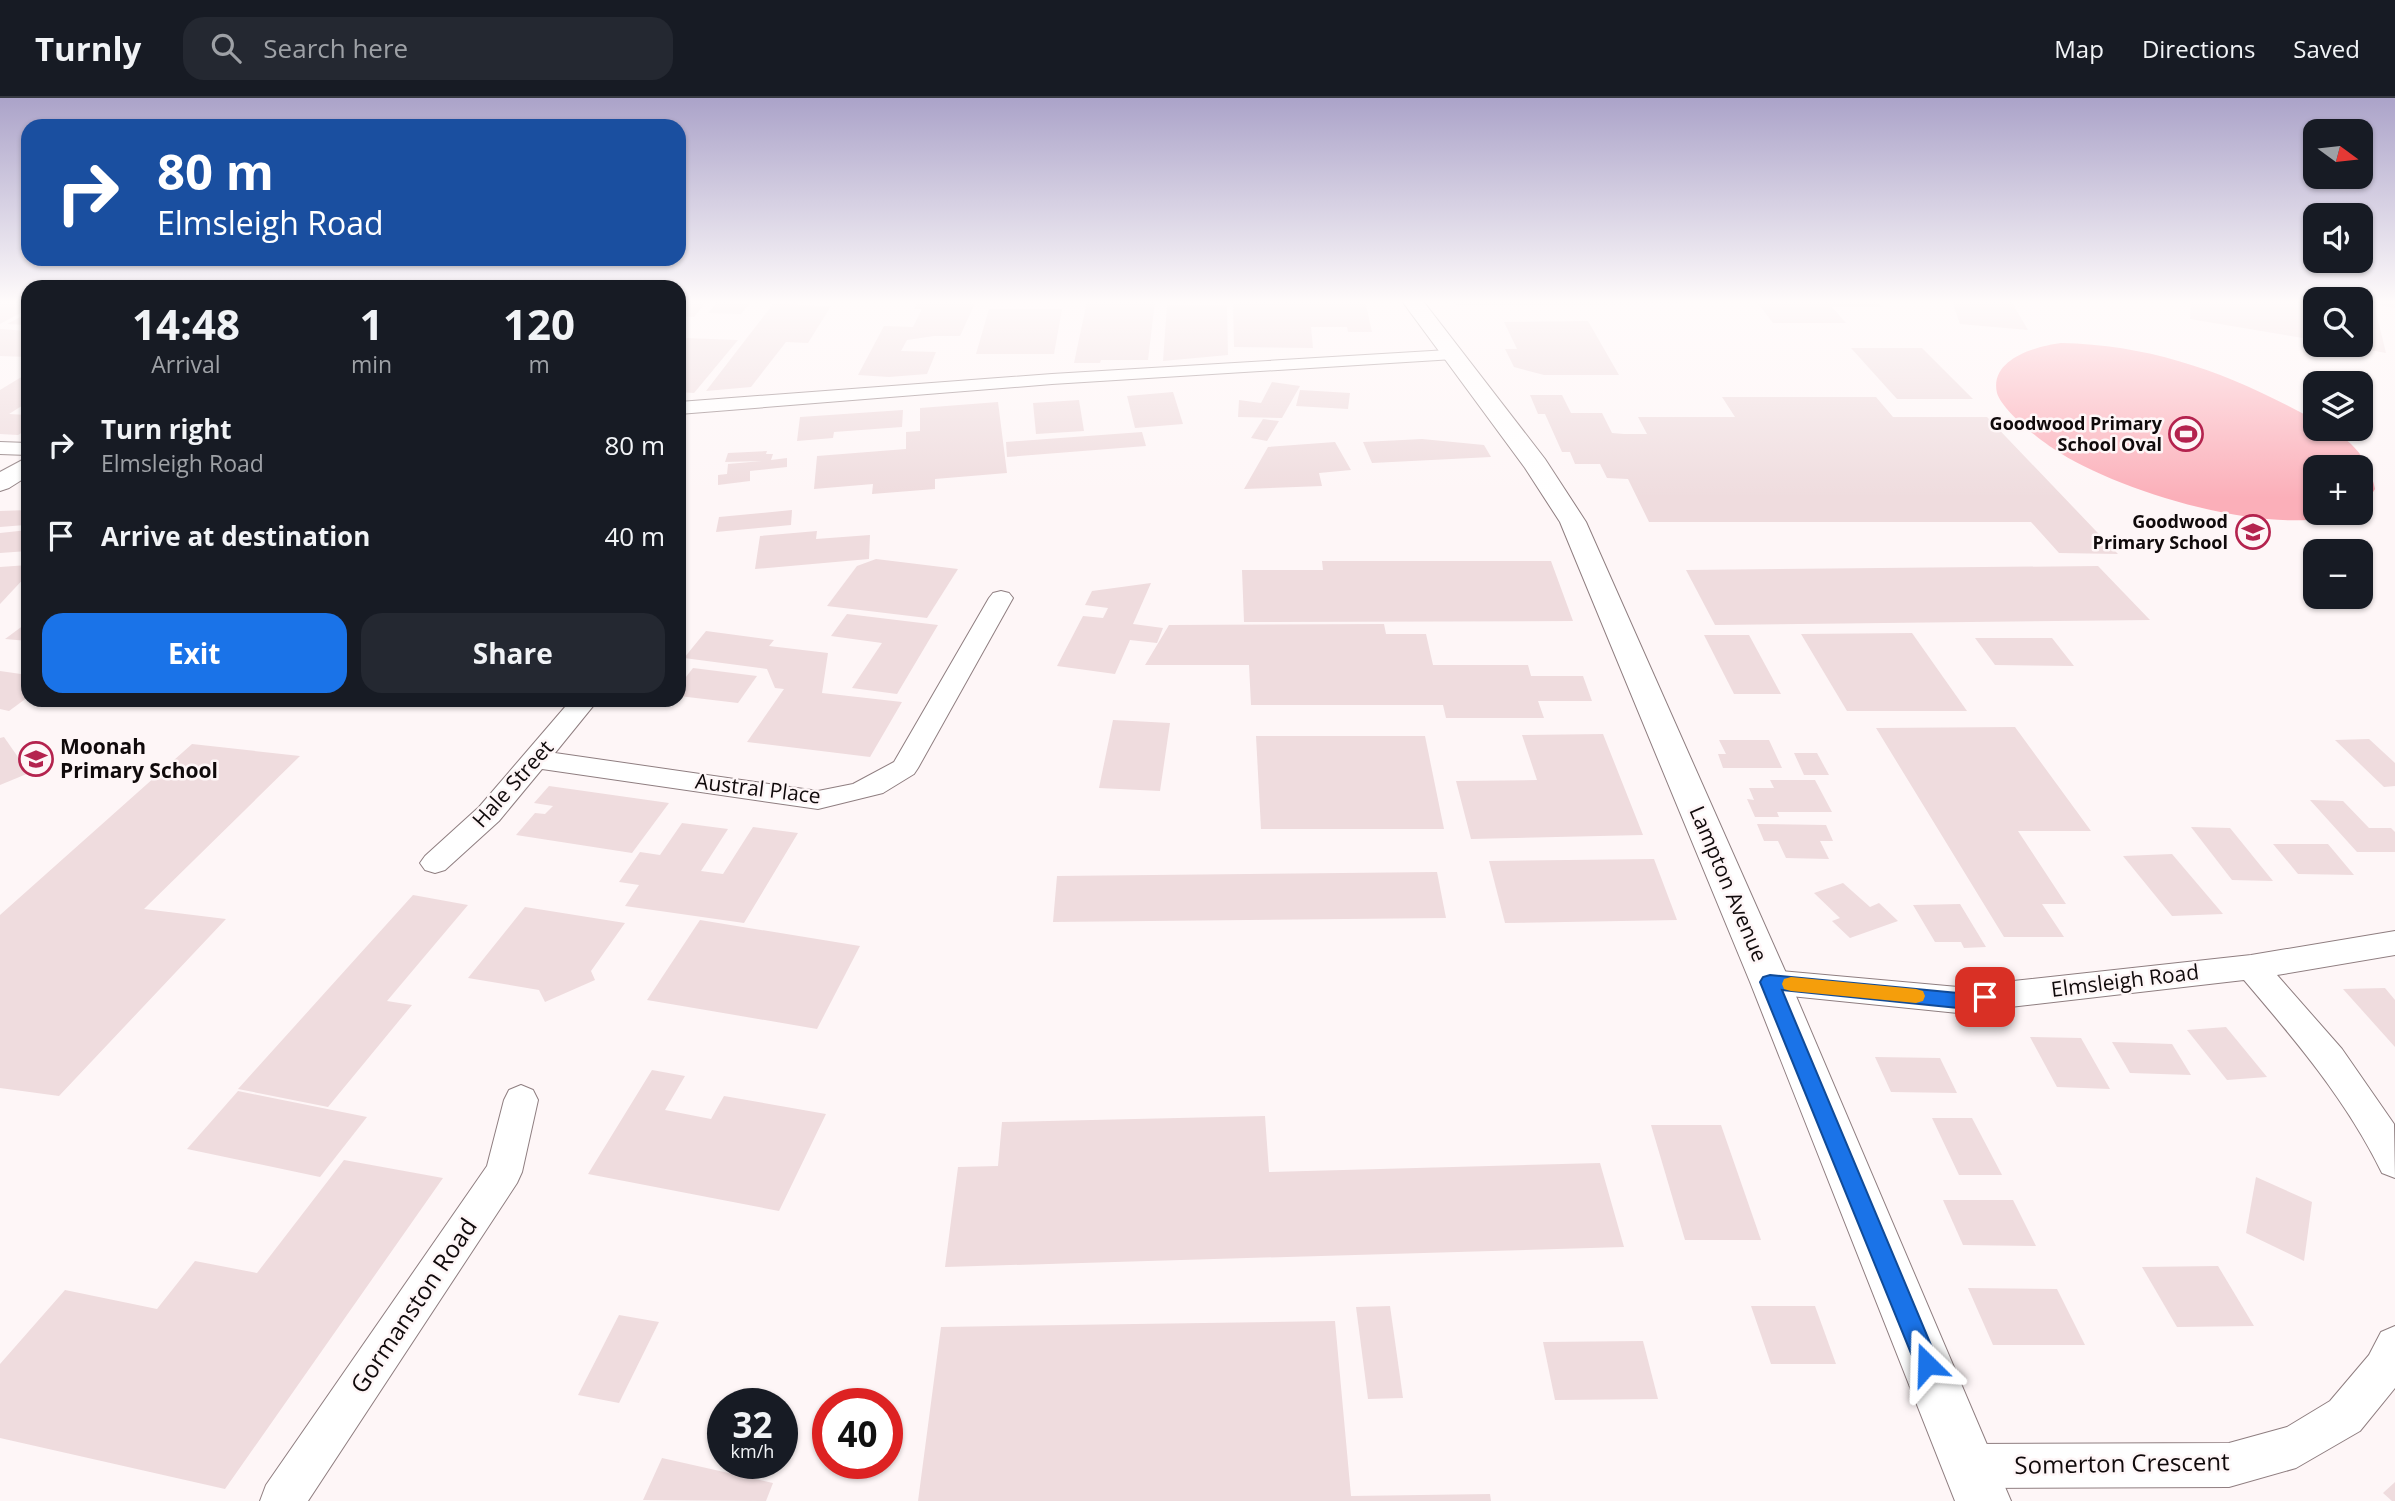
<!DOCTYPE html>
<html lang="en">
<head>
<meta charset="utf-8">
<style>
	:root { --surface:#171b24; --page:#242831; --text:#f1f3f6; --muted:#9ea1a6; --line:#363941; --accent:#1a73e8 }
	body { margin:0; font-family:"Open Sans",sans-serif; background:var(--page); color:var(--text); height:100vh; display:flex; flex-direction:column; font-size:26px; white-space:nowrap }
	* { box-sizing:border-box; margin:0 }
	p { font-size:23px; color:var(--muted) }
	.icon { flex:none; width:38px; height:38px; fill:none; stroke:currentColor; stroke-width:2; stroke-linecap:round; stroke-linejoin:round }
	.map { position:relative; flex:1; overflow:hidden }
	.details { position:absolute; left:21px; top:182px; width:665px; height:427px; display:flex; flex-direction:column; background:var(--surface); border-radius:21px; box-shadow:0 2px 5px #0004 }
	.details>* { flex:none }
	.top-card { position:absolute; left:21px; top:21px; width:665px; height:147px; border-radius:21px; box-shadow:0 2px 5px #0004; background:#1a4fa0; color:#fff; overflow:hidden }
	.needle { width:46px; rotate:105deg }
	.buttons { position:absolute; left:2303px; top:21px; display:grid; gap:14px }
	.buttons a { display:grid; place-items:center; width:70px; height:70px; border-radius:14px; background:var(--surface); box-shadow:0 2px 5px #0004; font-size:35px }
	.speed { position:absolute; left:707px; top:1290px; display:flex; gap:14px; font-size:35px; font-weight:700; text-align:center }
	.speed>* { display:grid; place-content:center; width:91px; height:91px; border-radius:50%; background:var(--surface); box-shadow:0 2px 5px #0004; line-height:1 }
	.speed small { font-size:18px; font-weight:400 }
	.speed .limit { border:10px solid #d22; background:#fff; color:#111 }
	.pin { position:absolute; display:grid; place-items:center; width:60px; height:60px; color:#fff; margin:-30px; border-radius:14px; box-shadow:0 4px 10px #0006 }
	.me { position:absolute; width:77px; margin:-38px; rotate:338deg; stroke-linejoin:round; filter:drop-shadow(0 0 5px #0008) }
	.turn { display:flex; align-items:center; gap:24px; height:147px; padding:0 21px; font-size:32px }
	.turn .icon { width:91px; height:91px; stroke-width:2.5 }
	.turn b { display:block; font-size:49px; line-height:60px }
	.eta { display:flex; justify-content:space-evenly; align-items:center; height:119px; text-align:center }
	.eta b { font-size:42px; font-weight:700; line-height:49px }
	.cta { display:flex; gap:14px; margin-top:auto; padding:14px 21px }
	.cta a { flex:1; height:80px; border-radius:21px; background:var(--accent); color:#fff; font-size:28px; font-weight:700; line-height:80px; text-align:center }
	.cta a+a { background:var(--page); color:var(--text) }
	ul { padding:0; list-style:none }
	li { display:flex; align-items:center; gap:21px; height:91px; padding:0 21px }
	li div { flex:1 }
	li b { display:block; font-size:26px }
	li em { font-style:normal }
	header { display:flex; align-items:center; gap:42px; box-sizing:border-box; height:98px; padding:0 35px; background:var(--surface); border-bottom:2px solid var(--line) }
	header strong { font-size:33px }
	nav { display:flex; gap:38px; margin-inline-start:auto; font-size:24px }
	.search { width:490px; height:63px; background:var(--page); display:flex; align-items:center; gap:18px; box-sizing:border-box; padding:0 24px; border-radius:21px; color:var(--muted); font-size:26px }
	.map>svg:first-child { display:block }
</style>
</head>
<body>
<header>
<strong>Turnly</strong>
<div class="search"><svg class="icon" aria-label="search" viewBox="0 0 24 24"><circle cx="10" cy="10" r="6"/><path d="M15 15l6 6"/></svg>Search here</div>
<nav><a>Map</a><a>Directions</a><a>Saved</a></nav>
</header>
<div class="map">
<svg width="2395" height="1403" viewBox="0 0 2395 1403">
	<rect width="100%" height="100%" fill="#fef6f7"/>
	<path fill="#fbafb9" d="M2061,245C2156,247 2233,277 2315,322V331C2347,331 2370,362 2375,391L2368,402L2361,408V369H2315V415H2345C2273,441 2116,393 2054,351C2038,341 2002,312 1997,295C1989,261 2037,248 2061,245Z"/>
	<g fill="#efdcde">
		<polygon points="0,203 28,203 28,211 0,226"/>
		<polygon points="679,203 707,203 694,219 679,218"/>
		<polygon points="718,203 732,203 730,206 749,206 741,216 708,215"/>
		<polygon points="918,203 976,203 960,238 934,238 907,242 901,253 936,254 927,276 889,279 858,277 884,228 913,229 922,211 914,211"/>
		<polygon points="1087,203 1155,203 1148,262 1101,262 1100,265 1074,265"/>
		<polygon points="1233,203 1365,203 1372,234 1348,234 1347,229 1311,229 1313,250 1234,249"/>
		<polygon points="1454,203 1683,203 1685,206 1455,207"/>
		<polygon points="1756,203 1877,203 1882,209 1832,209 1846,225 1773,225"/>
		<polygon points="1952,203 2011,203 2028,232 1960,226"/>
		<polygon points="2191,203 2315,203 2315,242 2190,221"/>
		<polygon points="2361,203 2395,203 2395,210 2374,206 2386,255 2348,248 2361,247"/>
		<polygon points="773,206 831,208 808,245 786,244 751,289 706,293"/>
		<polygon points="1167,207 1227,207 1228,257 1163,263"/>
		<polygon points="989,211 1062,211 1054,256 976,256"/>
		<polygon points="28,215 28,227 7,226"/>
		<polygon points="1588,223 1619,277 1544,277 1514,269 1505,251 1517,251 1504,224"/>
		<polygon points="0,231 28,233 28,259 0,258"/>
		<polygon points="684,240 738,242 694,295 679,294 679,257 683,253 679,253 679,246"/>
		<polygon points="1851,250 1922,250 1973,301 1897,301"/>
		<polygon points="28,275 28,304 9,316 28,317 28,331 18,337 0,336 0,292"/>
		<polygon points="1272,284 1300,288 1282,320 1238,319 1239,302 1261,305"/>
		<polygon points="1300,292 1350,295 1348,311 1296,308"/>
		<polygon points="1173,294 1183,326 1135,330 1127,298"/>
		<polygon points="1530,297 1562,297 1571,315 1602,315 1612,335 1624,336 1647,336 1638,319 1735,319 1722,299 1876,299 1893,319 1987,319 2118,456 2059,455 2031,424 1649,424 1628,381 1607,380 1600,366 1575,366 1570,354 1562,354 1545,316 1538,316"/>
		<polygon points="1079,302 1084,333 1036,336 1033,305"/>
		<polygon points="998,304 1007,375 935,381 935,391 872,396 873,386 814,391 817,358 906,351 906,334 920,333 920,310"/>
		<polygon points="903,312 902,329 834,334 833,340 797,343 800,319"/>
		<polygon points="1263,321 1279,323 1267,343 1251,340"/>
		<polygon points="1142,334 1146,348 1007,359 1006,344"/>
		<polygon points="1422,341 1484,347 1491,359 1372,365 1363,344"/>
		<polygon points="1335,344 1351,372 1319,375 1322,388 1244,391 1268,349"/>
		<polygon points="767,353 766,356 773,356 771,362 787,360 787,369 750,373 750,383 718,387 718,377 727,376 728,366 762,363 725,364 728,355"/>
		<polygon points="28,412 28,424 25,427 0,429 0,413"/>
		<polygon points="792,412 791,427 716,434 719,419"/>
		<polygon points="28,432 28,453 0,455 0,435"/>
		<polygon points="817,433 816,441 870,437 869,461 755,471 760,438"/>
		<polygon points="876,461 958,471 927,520 827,508 857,468"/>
		<polygon points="1322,463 1551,463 1573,523 1244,524 1242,472 1323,472"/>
		<polygon points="28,467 28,476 0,506 0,469"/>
		<polygon points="2098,468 2150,522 1715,527 1686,472"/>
		<polygon points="1151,485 1133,526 1163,530 1157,545 1130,542 1115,576 1057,568 1083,518 1103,520 1108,510 1085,507 1092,493"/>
		<polygon points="847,516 938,527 897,596 852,590 882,545 831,538"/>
		<polygon points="28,524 28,543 5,541"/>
		<polygon points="1384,526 1386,536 1426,536 1433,567 1528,567 1531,578 1583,578 1592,603 1538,603 1544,620 1446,620 1443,607 1251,607 1249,567 1145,567 1169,527"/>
		<polygon points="706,533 774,542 769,548 828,555 822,595 902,604 870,659 747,644 784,591 775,590 767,571 684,560"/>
		<polygon points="1912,535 1967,613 1847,613 1801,536"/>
		<polygon points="1704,537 1749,537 1781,596 1734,596"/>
		<polygon points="1975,540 2052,540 2074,568 1995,567"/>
		<polygon points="693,570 757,578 738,605 679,598 679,588"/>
		<polygon points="0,573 28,577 28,599 9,613 0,611"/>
		<polygon points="1113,622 1170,625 1160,693 1099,690"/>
		<polygon points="2015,629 2091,733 2018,733 2066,806 2042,806 2064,839 2004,839 1876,630"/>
		<polygon points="1603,636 1643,737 1471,741 1456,683 1537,682 1522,637"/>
		<polygon points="1256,638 1425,638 1444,731 1261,731"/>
		<polygon points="4,639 29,675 0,687 0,640"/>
		<polygon points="2369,641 2395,665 2395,688 2384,689 2335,642"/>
		<polygon points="1719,642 1769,642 1782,670 1723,670 1718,656 1726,656"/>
		<polygon points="192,646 300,658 144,811 226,821 59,998 0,990 0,817"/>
		<polygon points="1794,655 1817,655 1829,677 1804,677"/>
		<polygon points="1770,682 1815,682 1832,714 1777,714 1779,719 1755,719 1747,701 1754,702 1749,690 1774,690"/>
		<polygon points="549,688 669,705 632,755 516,737 535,715 545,716 553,708 534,705"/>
		<polygon points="2310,702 2343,703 2369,730 2391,730 2395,734 2395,754 2357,754"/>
		<polygon points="682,725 728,731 701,773 723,776 753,729 798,735 744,825 625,808 639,787 619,784 640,754 660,757"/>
		<polygon points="1757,726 1826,727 1833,743 1820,743 1829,761 1786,760 1778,743 1764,743"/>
		<polygon points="2191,729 2230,730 2273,783 2232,782"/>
		<polygon points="2273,746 2328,746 2354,777 2298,776"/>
		<polygon points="2172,756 2223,816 2172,818 2123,758"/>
		<polygon points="1654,761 1677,822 1505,825 1489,763"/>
		<polygon points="1437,774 1446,820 1053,824 1057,778"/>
		<polygon points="1843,785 1870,809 1879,805 1898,823 1850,840 1832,823 1840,820 1814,795"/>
		<polygon points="413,797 468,807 387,903 412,907 328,1009 238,991"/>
		<polygon points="1960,806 1986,849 1964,850 1961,844 1935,844 1913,807"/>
		<polygon points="525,809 625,825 591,873 595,882 545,904 539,892 468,880"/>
		<polygon points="700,822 860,848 817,931 647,902"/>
		<polygon points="2385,890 2395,902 2395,949 2343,891"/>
		<polygon points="2226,929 2267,979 2227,982 2187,932"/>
		<polygon points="2030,939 2081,940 2110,991 2057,989"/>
		<polygon points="2112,944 2172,946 2191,977 2130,975"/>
		<polygon points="1875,959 1940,960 1957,995 1891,994"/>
		<polygon points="652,972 685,978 665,1012 711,1021 724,998 826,1016 779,1113 588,1076"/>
		<polygon points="238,993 367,1019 320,1079 187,1051"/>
		<polygon points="1265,1018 1269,1074 1600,1065 1624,1149 945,1169 958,1069 998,1068 1002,1024"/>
		<polygon points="1932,1020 1972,1020 2002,1077 1959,1077"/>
		<polygon points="1651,1027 1721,1027 1761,1142 1685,1142"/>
		<polygon points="344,1062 443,1080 225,1391 0,1340 0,1266 65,1192 157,1211 195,1163 257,1175"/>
		<polygon points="2256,1079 2312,1104 2304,1163 2246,1135"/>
		<polygon points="1943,1102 2013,1102 2036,1148 1963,1147"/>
		<polygon points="2218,1168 2254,1228 2177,1229 2142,1169"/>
		<polygon points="1968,1190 2057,1191 2085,1247 1993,1247"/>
		<polygon points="1390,1208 1403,1300 1368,1301 1356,1209"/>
		<polygon points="1751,1208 1815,1208 1836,1266 1771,1266"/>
		<polygon points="619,1217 659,1224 619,1305 578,1297"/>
		<polygon points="1335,1223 1351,1398 1490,1396 1491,1403 918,1403 941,1229"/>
		<polygon points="1643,1243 1658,1301 1555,1302 1543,1244"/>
		<polygon points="662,1360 773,1385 766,1403 643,1402"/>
		<polygon points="2395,1384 2395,1403 2392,1403 2383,1395"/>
	</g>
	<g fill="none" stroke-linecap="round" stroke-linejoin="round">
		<g stroke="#8f7e80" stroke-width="2">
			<g id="minor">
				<polygon points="1448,252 1457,257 1454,261 1052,286 679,316 679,304 1052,276"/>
				<polygon points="0,344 28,345 28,357 0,356"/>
				<polygon points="1001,493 1009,495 1013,500 918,670 914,676 883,695 818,711 542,671 499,723 445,772 435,775 425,772 420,765 425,758 479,709 571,602 598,602 555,655 818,693 853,686 894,664 989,500 993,495"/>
				<path d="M2395,833V857L2277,877L2342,951L2394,1026L2395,1080L2382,1075C2347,1003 2296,943 2244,882L1958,915L1770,896L1759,893L1754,884L1759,875L1770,872L1958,889L2251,857Z"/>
				<polygon points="521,987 533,992 538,1002 522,1074 517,1085 308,1403 260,1403 266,1387 487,1068 504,1002 509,992"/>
				<polygon points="2395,1228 2395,1290 2360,1333 2296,1370 2229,1389 1970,1390 1955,1383 1948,1368 1955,1353 1970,1346 2229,1345 2287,1329 2330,1303 2369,1257 2381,1234"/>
			</g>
		</g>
		<g stroke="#8f7e80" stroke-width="2">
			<g id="tertiary">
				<polygon points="1402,203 1423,203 1545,361 1586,424 1790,884 2011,1403 1955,1403 1750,884 1560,424 1525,370"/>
				<polygon points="28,359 28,378 9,390 0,393 0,374"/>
			</g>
		</g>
		<use href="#minor" fill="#fff" fill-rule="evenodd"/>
		<use href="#tertiary" fill="#fff" fill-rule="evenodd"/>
	</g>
	<linearGradient id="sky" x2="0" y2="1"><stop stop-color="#aba3c9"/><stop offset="0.51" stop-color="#fffbfb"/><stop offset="1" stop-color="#fffbfb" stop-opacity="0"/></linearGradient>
	<rect width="2395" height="400" fill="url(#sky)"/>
	<polygon fill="#1a73e8" stroke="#114b97" stroke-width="2" points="1770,877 1958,895 1985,892 1991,894 1994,899 1991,904 1958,910 1782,892 1939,1266 1936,1275 1927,1278 1919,1275 1760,884 1763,879"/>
	<polygon fill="#f59e0b" points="1791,879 1916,891 1923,893 1925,898 1923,903 1916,905 1791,893 1784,891 1782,886 1784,881"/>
	<defs>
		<g id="stadium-ring" transform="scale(1.75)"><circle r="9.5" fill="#fef6f7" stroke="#b4234e" stroke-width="1.5"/><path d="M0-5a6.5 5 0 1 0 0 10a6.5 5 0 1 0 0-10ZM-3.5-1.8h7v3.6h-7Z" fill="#b4234e"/></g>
		<g id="school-ring" transform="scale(1.75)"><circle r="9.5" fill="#fef6f7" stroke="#b4234e" stroke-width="1.5"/><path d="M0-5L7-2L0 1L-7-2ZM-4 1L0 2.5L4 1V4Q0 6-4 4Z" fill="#b4234e"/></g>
	</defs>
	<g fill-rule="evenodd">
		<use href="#stadium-ring" x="2186" y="336"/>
		<use href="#school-ring" x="2253" y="434"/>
		<use href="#school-ring" x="36" y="661"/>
	</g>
	<g text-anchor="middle" stroke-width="5" stroke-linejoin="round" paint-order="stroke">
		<g font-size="18" font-weight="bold" fill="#100a0b" stroke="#fef6f7" text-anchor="end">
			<text x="2162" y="332">Goodwood Primary<tspan x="2162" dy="21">School Oval</tspan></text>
			<text x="2228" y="430">Goodwood<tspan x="2228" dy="21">Primary School</tspan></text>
		</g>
		<g font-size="21" font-weight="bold" fill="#100a0b" stroke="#fef6f7" text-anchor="start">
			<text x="60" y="656">Moonah<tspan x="60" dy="24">Primary School</tspan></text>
		</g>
		<g font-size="21" fill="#100a0b" stroke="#fef6f7">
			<text transform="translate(513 686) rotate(-48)" y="7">Hale Street</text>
			<text transform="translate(758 691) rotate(7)" y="7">Austral Place</text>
			<text transform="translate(1728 786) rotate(67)" y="7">Lampton Avenue</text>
			<text transform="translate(2125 883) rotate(-7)" y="7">Elmsleigh Road</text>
		</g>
		<g font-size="24" fill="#100a0b" stroke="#fef6f7">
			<text transform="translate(414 1208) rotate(-56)" y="8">Gormanston Road</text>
			<text transform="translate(2122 1366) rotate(-1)" y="8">Somerton Crescent</text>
		</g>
	</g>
</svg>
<div class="buttons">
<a><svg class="needle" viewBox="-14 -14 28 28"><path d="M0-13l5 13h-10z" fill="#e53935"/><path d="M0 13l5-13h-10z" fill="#9ea1a6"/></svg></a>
<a><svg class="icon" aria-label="sound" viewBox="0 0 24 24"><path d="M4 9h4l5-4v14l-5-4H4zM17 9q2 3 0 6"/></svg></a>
<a><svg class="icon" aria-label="search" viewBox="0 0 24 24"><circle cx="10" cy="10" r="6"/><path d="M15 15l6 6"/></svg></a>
<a><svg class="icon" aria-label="layers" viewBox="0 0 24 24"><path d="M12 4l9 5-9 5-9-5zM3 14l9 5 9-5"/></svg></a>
<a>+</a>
<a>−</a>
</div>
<div class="speed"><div>32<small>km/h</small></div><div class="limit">40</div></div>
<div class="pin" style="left:1985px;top:899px;background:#d93025"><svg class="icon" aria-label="arrive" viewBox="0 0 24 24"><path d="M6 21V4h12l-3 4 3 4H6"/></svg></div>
<svg class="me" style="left:1927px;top:1266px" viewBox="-20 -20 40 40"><path d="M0-17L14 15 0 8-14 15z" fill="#1a73e8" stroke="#fff" stroke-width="4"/></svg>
<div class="top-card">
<div class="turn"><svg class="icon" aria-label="right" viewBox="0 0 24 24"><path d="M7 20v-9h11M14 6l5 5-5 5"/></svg><div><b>80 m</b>Elmsleigh Road</div></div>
</div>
<section class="details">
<div class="eta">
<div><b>14:48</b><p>Arrival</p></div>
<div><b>1</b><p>min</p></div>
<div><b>120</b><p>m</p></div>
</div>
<ul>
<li><svg class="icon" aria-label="right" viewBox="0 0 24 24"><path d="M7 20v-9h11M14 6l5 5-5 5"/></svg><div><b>Turn right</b><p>Elmsleigh Road</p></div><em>80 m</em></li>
<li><svg class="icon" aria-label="arrive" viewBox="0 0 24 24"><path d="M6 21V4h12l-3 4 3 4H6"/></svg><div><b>Arrive at destination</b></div><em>40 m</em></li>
</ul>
<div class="cta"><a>Exit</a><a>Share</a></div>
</section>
</div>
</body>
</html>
